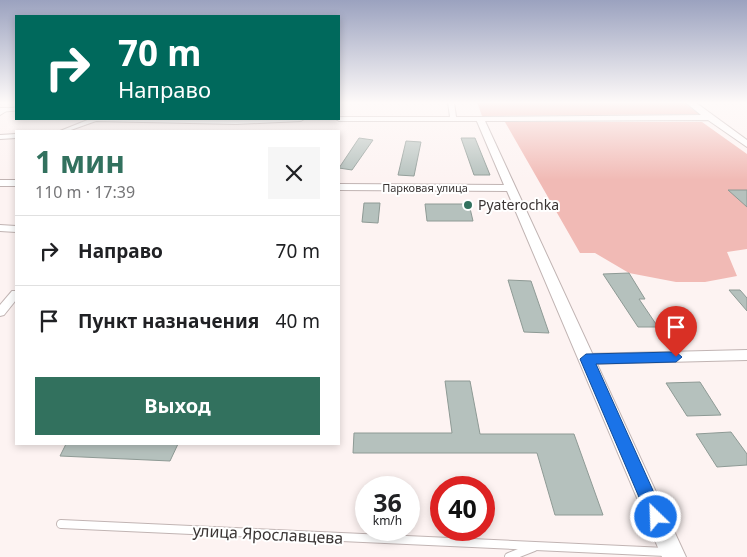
<!DOCTYPE html>
<html lang="ru">
<head>
<meta charset="utf-8">
<style>
	:root { --surface:#fff; --page:#f6f6f6; --text:#202124; --muted:#757577; --line:#e0e0e0; --accent:#32715e }
	body { margin:0; font-family:"Noto Sans",sans-serif; background:var(--page); color:var(--text); height:100vh; display:flex; flex-direction:column; font-size:19px; white-space:nowrap }
	* { box-sizing:border-box; margin:0 }
	p { font-size:16px; color:var(--muted) }
	.icon { flex:none; width:28px; height:28px; fill:none; stroke:currentColor; stroke-width:2; stroke-linecap:round; stroke-linejoin:round }
	.map { position:relative; flex:1; overflow:hidden }
	.side { position:absolute; left:15px; top:130px; width:325px; height:315px; display:flex; flex-direction:column; background:var(--surface); border-radius:0px; box-shadow:0 2px 8px #0003 }
	.side>* { flex:none }
	.banner { position:absolute; left:15px; top:15px; width:325px; height:105px; border-radius:0px; box-shadow:0 2px 8px #0003; background:#00695c; color:#fff; overflow:hidden }
	.speed { position:absolute; left:355px; top:476px; display:flex; gap:10px; font-size:25px; font-weight:700; text-align:center }
	.speed>* { display:grid; place-content:center; width:65px; height:65px; border-radius:50%; background:var(--surface); box-shadow:0 2px 8px #0003; line-height:1 }
	.speed small { font-size:12px; font-weight:400 }
	.speed .limit { border:8px solid #d22; background:#fff; color:#111 }
	.pin { position:absolute; display:grid; place-items:center; width:42px; height:42px; color:#fff; margin:-51px -21px; border-radius:50% 50% 50% 0; rotate:-45deg; box-shadow:0 0 5px #0007 }
	.pin .icon { rotate:45deg }
	.me { position:absolute; width:55px; margin:-28px; rotate:336deg; stroke-linejoin:round; filter:drop-shadow(0 0 4px #0008) }
	.turn { display:flex; align-items:center; gap:18px; height:105px; padding:0 20px; font-size:22px }
	.turn .icon { width:65px; height:65px; stroke-width:2.5 }
	.turn b { display:block; font-size:35px; line-height:42px }
	.round { display:grid; place-items:center; flex:none; width:52px; height:52px; border-radius:0px; background:var(--page) }
	.headline { display:flex; align-items:center; justify-content:space-between; height:85px; padding:0 20px }
	h1 { font-size:30px; font-weight:700; line-height:38px; color:var(--accent) }
	.cta { display:flex; gap:10px; margin-top:auto; padding:10px 20px }
	.cta a { flex:1; height:58px; border-radius:0px; background:var(--accent); color:#fff; font-size:20px; font-weight:700; line-height:58px; text-align:center }
	ul { padding:0; list-style:none }
	li { display:flex; align-items:center; gap:15px; height:70px; padding:0 20px; border-top:1px solid var(--line) }
	li div { flex:1 }
	li b { display:block; font-size:19px }
	li em { font-style:normal }
	.map>svg:first-child { display:block }
</style>
</head>
<body>
<div class="map">
<svg width="747" height="557" viewBox="0 0 747 557">
	<rect width="100%" height="100%" fill="#fdf3f2"/>
	<g fill="#f1bab5">
		<polygon points="477,102 683,102 699,114 482,116"/>
		<polygon points="505,122 702,122 747,154 747,249 727,252 737,276 705,282 676,282 629,273 595,253 580,253"/>
	</g>
	<g fill="#b5c1bd" stroke="#8e9a95">
		<polygon points="359,138 373,140 352,170 339,168"/>
		<polygon points="461,138 475,138 490,175 474,175"/>
		<polygon points="406,141 421,142 414,176 398,175"/>
		<polygon points="728,190 747,190 747,207"/>
		<polygon points="364,203 380,203 378,223 362,222"/>
		<polygon points="425,204 469,204 473,221 427,221"/>
		<polygon points="629,273 645,299 639,299 658,327 638,327 603,274"/>
		<polygon points="508,280 531,281 549,333 524,332"/>
		<polygon points="729,290 740,290 747,298 747,311"/>
		<polygon points="445,381 470,381 480,434 574,434 603,515 555,515 537,453 353,453 354,433 452,433"/>
		<polygon points="700,382 721,415 687,416 666,383"/>
		<polygon points="731,432 747,454 747,465 717,467 696,434"/>
		<polygon points="66,444 178,444 170,461 60,456"/>
	</g>
	<g fill="none" stroke-linecap="round" stroke-linejoin="round">
		<g stroke="#c1b4b3" stroke-width="5">
			<polyline id="service-far1" points="4,110 16,109"/>
		</g>
		<g stroke="#c1b4b3" stroke-width="10">
			<g id="service">
				<polyline points="61,524 666,552"/>
				<polyline points="509,557 534,547"/>
			</g>
		</g>
		<g stroke="#c1b4b3" stroke-width="2">
			<g id="minor">
				<polygon points="448,102 454,102 456,117 480,117 483,119 480,121 339,121 336,119 339,117 450,117"/>
				<polygon points="90,119 304,119 301,121 236,124 96,121 68,131 60,131"/>
				<polygon points="16,134 16,138 0,139 0,135"/>
				<polygon points="0,225 16,226 16,232 0,231"/>
				<polygon points="12,291 16,291 16,300 4,315 0,316 0,305"/>
				<polygon points="747,350 747,360 586,364 582,362 580,359 582,356 586,354"/>
			</g>
		</g>
		<g stroke="#c1b4b3" stroke-width="2">
			<g id="tertiary">
				<polygon points="685,102 695,102 747,140 747,147 708,120 485,121 686,557 662,557 507,191 339,190 339,184 504,185 476,119 477,117 701,115"/>
				<polygon points="0,108 7,108 8,110 0,115"/>
				<rect x="0" y="180" width="16" height="6"/>
			</g>
		</g>
		<use href="#service-far1" stroke="#fff" stroke-width="3"/>
		<use href="#service" stroke="#fff" stroke-width="8"/>
		<use href="#minor" fill="#fff" fill-rule="evenodd"/>
		<use href="#tertiary" fill="#fff" fill-rule="evenodd"/>
	</g>
	<linearGradient id="sky" x2="0" y2="1"><stop stop-color="#9ba2bf"/><stop offset="0.57" stop-color="#fefaf9"/><stop offset="1" stop-color="#fefaf9" stop-opacity="0"/></linearGradient>
	<rect width="747" height="180" fill="url(#sky)"/>
	<polygon fill="#1a73e8" stroke="#114b97" points="676,352 682,357 676,362 596,364 665,517 663,523 656,526 650,523 580,359 586,354"/>
	<circle fill="#32715e" stroke="#fff" stroke-width="2" cx="468" cy="205" r="5"/>
	<g text-anchor="middle" stroke-width="4" stroke-linejoin="round" paint-order="stroke">
		<g font-size="11" fill="#3a3534" stroke="#fff">
			<text x="425" y="192">Парковая улица</text>
		</g>
		<g font-size="14" fill="#3a3534" stroke="#fff" text-anchor="start">
			<text x="478" y="210">Pyaterochka</text>
		</g>
		<g font-size="16" fill="#3a3534" stroke="#fff">
			<text transform="translate(268 534) rotate(3)" y="6">улица Ярославцева</text>
		</g>
	</g>
</svg>
<div class="speed"><div>36<small>km/h</small></div><div class="limit">40</div></div>
<div class="pin" style="left:676px;top:357px;background:#d93025"><svg class="icon" aria-label="arrive" viewBox="0 0 24 24"><path d="M6 21V4h12l-3 4 3 4H6"/></svg></div>
<svg class="me" style="left:656px;top:517px" viewBox="-20 -20 40 40"><circle r="17" fill="#1a73e8" stroke="#fff" stroke-width="3"/><path d="M0-11L8 9 0 5-8 9z" fill="#fff"/></svg>
<div class="banner">
<div class="turn"><svg class="icon" aria-label="right" viewBox="0 0 24 24"><path d="M7 20v-9h11M14 6l5 5-5 5"/></svg><div><b>70 m</b>Направо</div></div>
</div>
<section class="side">
<div class="headline"><div><h1>1 мин</h1><p>110 m · 17:39</p></div><a class="round"><svg class="icon" aria-label="close" viewBox="0 0 24 24"><path d="M6 6l12 12M18 6L6 18"/></svg></a></div>
<ul>
<li><svg class="icon" aria-label="right" viewBox="0 0 24 24"><path d="M7 20v-9h11M14 6l5 5-5 5"/></svg><div><b>Направо</b></div><em>70 m</em></li>
<li><svg class="icon" aria-label="arrive" viewBox="0 0 24 24"><path d="M6 21V4h12l-3 4 3 4H6"/></svg><div><b>Пункт назначения</b></div><em>40 m</em></li>
</ul>
<div class="cta"><a>Выход</a></div>
</section>
</div>
</body>
</html>
